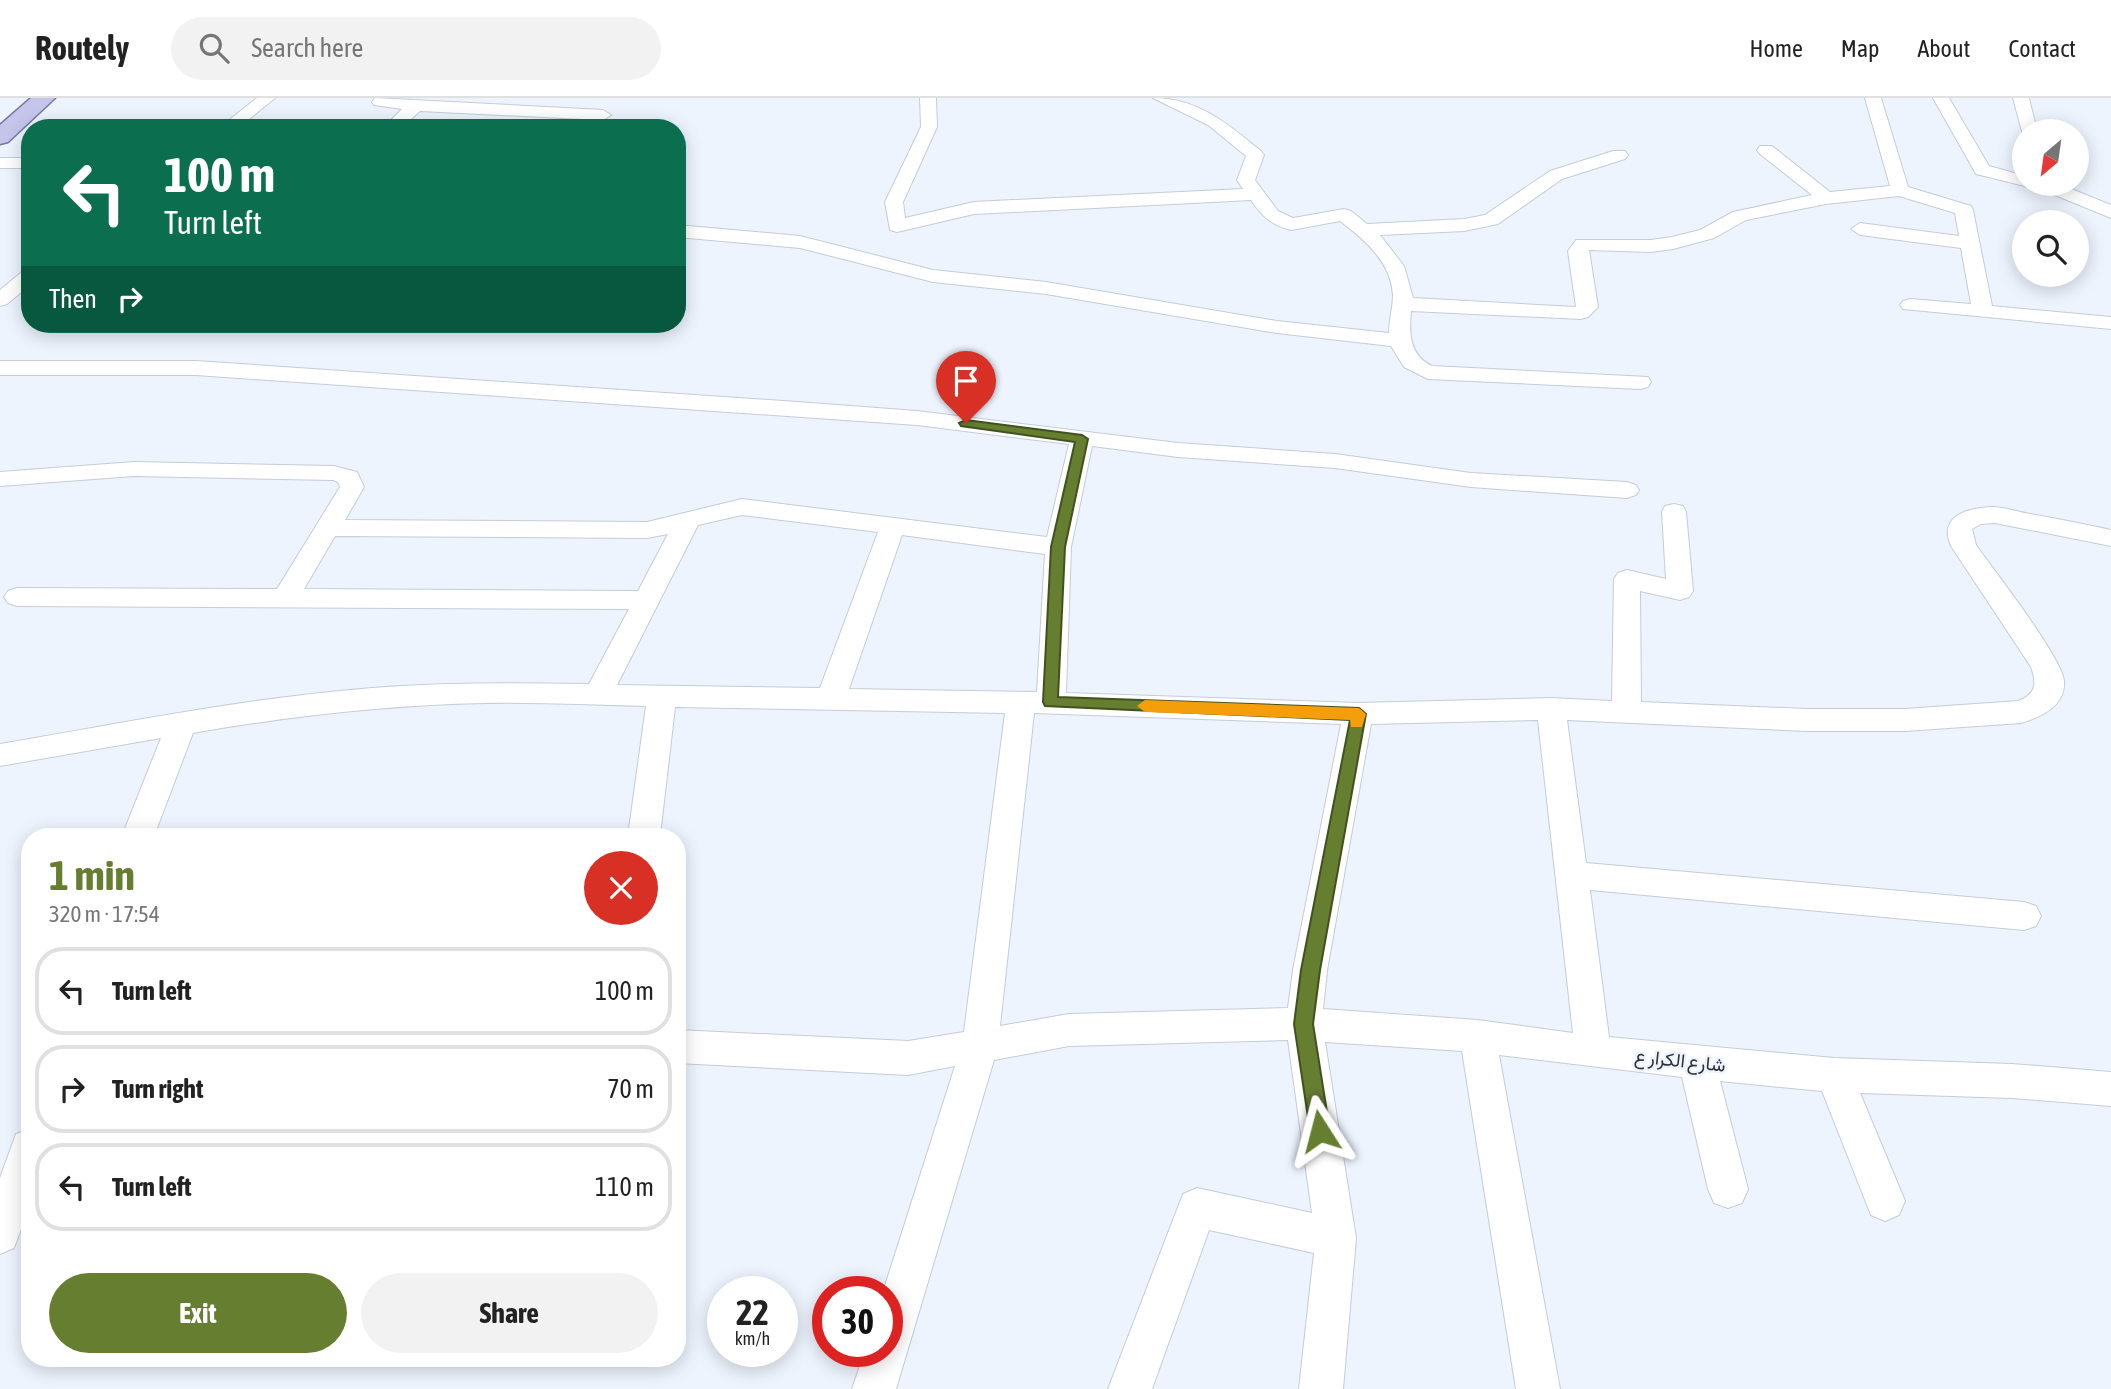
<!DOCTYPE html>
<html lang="en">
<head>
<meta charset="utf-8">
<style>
	:root { --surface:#fff; --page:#f2f2f2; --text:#222; --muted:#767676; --line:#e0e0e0; --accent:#667e30 }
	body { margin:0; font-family:"Asap Condensed",Vazirmatn,sans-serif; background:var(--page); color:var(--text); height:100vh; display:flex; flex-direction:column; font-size:26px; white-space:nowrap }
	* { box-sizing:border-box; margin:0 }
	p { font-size:23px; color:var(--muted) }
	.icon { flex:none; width:38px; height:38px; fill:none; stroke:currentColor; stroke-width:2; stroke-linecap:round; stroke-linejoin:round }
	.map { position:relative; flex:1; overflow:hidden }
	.panel { position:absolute; left:21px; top:730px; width:665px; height:539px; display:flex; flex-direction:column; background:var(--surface); border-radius:28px; box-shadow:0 4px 18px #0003 }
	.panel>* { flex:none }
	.banner { position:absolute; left:21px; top:21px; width:665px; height:214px; border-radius:28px; box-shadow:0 4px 18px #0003; background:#0b6e4f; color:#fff; overflow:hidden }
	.needle { width:46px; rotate:209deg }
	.buttons { position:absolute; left:2012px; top:21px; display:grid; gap:14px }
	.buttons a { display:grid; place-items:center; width:77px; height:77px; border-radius:50%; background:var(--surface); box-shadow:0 4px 18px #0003; font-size:35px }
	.speed { position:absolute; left:707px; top:1178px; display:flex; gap:14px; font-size:35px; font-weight:700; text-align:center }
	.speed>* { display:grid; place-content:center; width:91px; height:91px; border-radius:50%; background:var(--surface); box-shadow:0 4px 18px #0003; line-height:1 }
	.speed small { font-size:18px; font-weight:400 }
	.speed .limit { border:10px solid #d22; background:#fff; color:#111 }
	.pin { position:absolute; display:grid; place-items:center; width:60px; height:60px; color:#fff; margin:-72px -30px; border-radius:50% 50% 50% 0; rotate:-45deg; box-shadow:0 0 7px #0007 }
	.pin .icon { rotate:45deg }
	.me { position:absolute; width:77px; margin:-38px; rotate:351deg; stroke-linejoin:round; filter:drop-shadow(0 0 5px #0008) }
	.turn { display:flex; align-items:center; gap:24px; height:147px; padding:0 28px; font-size:32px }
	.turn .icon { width:91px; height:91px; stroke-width:2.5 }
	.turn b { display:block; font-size:49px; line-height:60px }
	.then { display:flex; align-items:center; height:66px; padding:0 28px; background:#0003; gap:14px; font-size:26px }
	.round { display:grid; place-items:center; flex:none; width:74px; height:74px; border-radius:37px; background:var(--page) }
	.headline { display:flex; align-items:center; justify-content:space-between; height:119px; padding:0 28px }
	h1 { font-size:42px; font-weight:700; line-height:52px; color:var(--accent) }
	.button { display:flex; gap:14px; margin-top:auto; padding:14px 28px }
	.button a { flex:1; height:80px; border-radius:42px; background:var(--accent); color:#fff; font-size:28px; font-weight:700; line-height:80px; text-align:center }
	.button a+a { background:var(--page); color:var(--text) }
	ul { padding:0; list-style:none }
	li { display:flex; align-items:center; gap:21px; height:88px; margin:0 14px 10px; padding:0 14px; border:4px solid var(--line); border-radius:28px }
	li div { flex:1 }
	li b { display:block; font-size:26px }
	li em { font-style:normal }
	header { display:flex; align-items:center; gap:42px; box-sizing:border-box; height:98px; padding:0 35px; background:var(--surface); border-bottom:2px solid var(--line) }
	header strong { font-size:33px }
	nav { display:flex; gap:38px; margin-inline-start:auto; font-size:24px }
	.search { width:490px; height:63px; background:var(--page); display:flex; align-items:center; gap:18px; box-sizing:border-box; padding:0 24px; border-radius:38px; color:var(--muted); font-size:26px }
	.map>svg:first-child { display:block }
</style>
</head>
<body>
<header>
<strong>Routely</strong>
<div class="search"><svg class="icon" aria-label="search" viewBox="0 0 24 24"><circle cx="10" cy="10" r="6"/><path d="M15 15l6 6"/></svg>Search here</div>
<nav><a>Home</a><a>Map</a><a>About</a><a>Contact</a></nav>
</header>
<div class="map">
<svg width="2111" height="1291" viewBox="0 0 2111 1291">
	<rect width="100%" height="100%" fill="#edf4fe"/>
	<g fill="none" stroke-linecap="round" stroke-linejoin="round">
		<g stroke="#c5ccd6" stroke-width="2">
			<g id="minor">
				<polygon points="257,0 275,0 238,30 219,30"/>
				<polygon points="375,0 603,12 611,17 603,22 420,13 401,30 383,30 402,11 374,7 372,4"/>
				<path d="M920,0H936L937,29L903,104L905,120L974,104L1243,91L1237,82L1246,58L1208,27L1153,0C1198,0 1228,26 1261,53L1264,57L1255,82L1278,113L1293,120L1344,111L1351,113L1367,126L1464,121L1485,117L1550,73L1613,53H1625L1628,57L1625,61L1562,81L1498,126L1464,133L1380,137L1404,168L1413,200L1576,209L1568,153L1576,142H1651L1672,139L1700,132L1733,114L1812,97L1760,56L1757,52L1760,48H1772L1830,94L1890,88L1865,0H1881L1908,89L1971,108L1973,112L1992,208L2111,219V231L1903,211L1900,207L1903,203L1910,201L1971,206L1961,150L1860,137L1851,131L1860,125L1959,138L1955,115L1899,98L1826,106L1746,122L1714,140L1673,151L1651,154L1589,152L1598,209L1588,219L1581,221L1411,213C1409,235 1409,257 1432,268L1648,279L1651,284L1648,289L1640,291L1428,281L1404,269L1391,248L1277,235L1046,196L933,184L800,150L677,139V127L800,138L933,172L1046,184L1277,223L1389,235C1389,222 1393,209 1393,197C1391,164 1365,142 1340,123L1291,132C1271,127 1262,118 1251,102L974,116L897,134L890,132L885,104L921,29Z"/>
				<polygon points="1933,0 1949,0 1989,68 2025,78 2025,86 2059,86 2111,107 2111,120 2045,93 1976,76"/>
				<polygon points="2013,0 2029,0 2037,33 2025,33 2023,37"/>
				<rect x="0" y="60" width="30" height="10"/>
				<polygon points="30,171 30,187 7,206 0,208 0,192 23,173"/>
				<path d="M0,263H196L797,304L917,313L1178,345L1335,356L1471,375L1627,384L1636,387L1639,392L1636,397L1627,400L1471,389L1335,370L1178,359L1092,348L1071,449L1066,595L1358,605L1551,600L1612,603L1614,481L1618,475L1627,472L1666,481L1662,414L1665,408L1674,406L1683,408L1686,414L1693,493L1689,499L1680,502L1640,493L1641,604L1806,611H1905L2018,603C2036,596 2037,586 2031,569L1951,448C1938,418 1967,410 1992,409C2004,409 2018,414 2030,416C2057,421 2084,426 2111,432V448L1995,425L1981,426L1972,431L1976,447C1993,471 2063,561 2064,583C2066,608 2041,619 2021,625L1905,633H1806L1567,622L1586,765L2024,804L2036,808L2041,818L2036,828L2024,832L1590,792L1609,939L1834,960L2012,966L2111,974V1008L2012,1000L1860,995L1905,1103L1899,1117L1885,1123L1871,1117L1822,993L1720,983L1748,1091L1742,1105L1728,1110L1714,1105L1708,1091L1682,979L1499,957L1560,1291H1516L1462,953L1325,944L1356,1140L1343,1291H1299L1314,1155L1209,1132L1152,1291H1108L1183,1096L1197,1090L1312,1115L1288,942L1069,948L994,962L896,1291H852L865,1253H887V1194H883L955,968L908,977L677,965V932L908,943L964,934L1005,615L675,609L660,738H628L646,608C593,607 540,604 486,605C387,607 290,618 193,635L154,738H122L161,640L0,668V646C124,625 247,600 372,590C444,584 516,585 589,586L629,511L17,508L8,505L4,499L8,493L17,490L277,491L340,389L338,384L333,382L134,378L0,388V374L134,364L334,368L357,374L364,389L345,422L647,424L742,401L1047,439L1069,346L917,327L196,277H0ZM742,417L878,434L820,590L617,587L698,427ZM668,436L638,493L304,491L335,438L647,440ZM902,437L1045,456L1037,594L849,591ZM1034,615L1341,626L1293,872L1288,910L1069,916L1000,928ZM1538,622L1573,935L1478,922L1323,911L1327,872L1371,626Z"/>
				<polygon points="30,1031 30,1107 14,1150 0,1156 0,1080 16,1036"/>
			</g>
		</g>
		<g stroke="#7676a2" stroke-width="3">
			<polygon id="major" points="31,0 55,0 8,44 0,46 0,27"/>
		</g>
		<use href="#minor" fill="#fff" fill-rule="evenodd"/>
		<use href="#major" fill="#c5c4eb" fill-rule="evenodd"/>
	</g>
	<polygon fill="#667e30" stroke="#42521f" stroke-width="2" points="966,322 1082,337 1088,341 1065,449 1058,599 1359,610 1366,616 1320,872 1313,926 1330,1033 1327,1040 1320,1043 1313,1040 1310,1033 1294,926 1301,872 1350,622 1045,608 1043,604 1051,449 1075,344 961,328 959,325"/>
	<polygon fill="#f59e0b" points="1145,602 1359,610 1366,616 1362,629 1351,629 1350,622 1145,614 1137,608"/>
	<g text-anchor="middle" stroke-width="5" stroke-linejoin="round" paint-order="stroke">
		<g font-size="19" fill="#2c2f33" stroke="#edf4fe">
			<text transform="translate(1680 962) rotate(6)" y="7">شارع الكرار ع</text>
		</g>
	</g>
</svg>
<div class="buttons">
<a><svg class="needle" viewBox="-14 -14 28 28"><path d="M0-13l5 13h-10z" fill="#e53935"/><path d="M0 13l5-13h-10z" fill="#767676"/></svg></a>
<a><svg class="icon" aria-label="search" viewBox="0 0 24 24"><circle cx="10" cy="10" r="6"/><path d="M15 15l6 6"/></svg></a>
</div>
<div class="speed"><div>22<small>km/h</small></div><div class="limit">30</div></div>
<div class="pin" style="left:966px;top:325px;background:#d93025"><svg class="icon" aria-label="arrive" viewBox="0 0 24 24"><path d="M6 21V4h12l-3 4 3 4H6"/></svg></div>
<svg class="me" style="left:1320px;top:1033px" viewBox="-20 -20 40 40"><path d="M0-17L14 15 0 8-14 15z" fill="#667e30" stroke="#fff" stroke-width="4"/></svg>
<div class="banner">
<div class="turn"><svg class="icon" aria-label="left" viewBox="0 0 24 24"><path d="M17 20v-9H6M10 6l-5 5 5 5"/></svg><div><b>100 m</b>Turn left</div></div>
<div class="then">Then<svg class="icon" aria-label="right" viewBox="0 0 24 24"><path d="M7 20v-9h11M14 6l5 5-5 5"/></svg></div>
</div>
<section class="panel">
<div class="headline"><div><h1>1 min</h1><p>320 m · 17:54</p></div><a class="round" style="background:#d93025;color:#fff"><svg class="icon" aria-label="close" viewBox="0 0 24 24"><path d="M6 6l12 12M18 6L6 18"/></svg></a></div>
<ul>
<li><svg class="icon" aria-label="left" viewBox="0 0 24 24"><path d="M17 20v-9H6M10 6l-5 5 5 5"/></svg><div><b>Turn left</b></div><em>100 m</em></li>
<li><svg class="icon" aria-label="right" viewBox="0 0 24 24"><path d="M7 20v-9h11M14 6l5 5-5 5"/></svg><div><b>Turn right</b></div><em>70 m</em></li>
<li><svg class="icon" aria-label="left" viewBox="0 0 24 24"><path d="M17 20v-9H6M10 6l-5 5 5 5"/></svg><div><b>Turn left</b></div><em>110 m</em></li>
</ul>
<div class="button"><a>Exit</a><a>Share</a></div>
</section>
</div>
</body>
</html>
